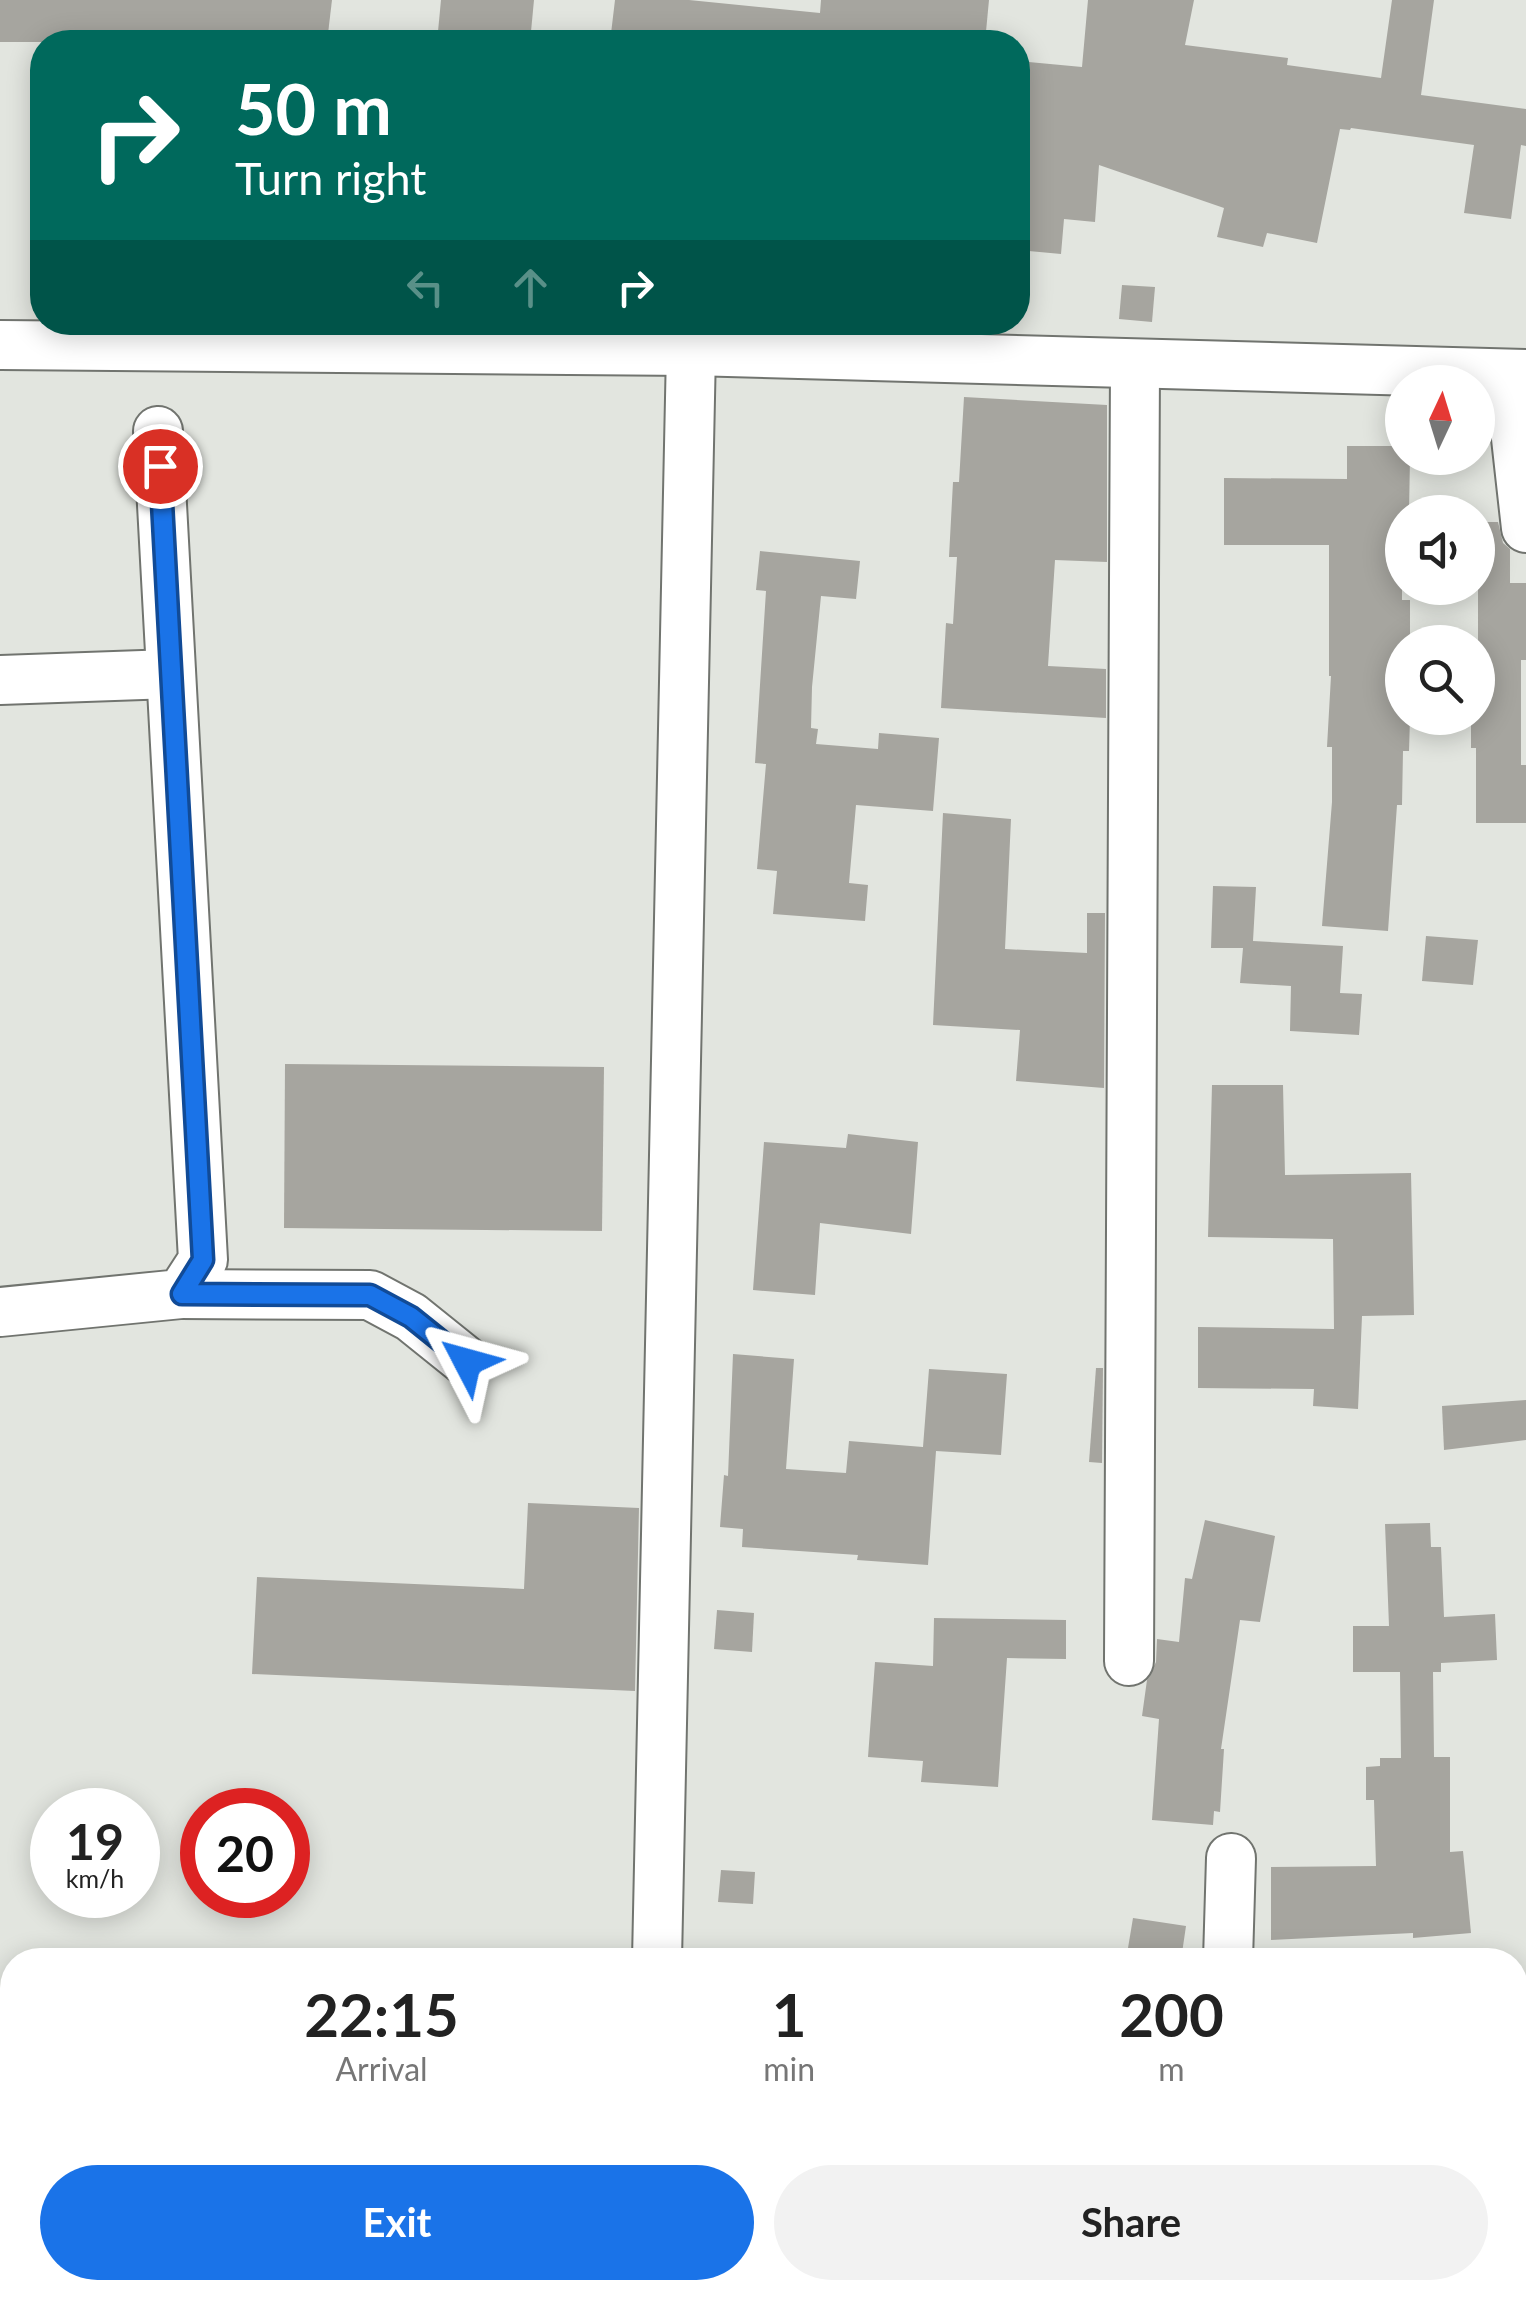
<!DOCTYPE html>
<html lang="en">
<head>
<meta charset="utf-8">
<style>
	:root { --surface:#fff; --page:#f2f2f2; --text:#222; --muted:#767676; --accent:#1a73e8 }
	body { margin:0; font-family:Lato,sans-serif; background:var(--page); color:var(--text); height:100vh; display:flex; flex-direction:column; font-size:38px; white-space:nowrap }
	* { box-sizing:border-box; margin:0 }
	p { font-size:32px; color:var(--muted) }
	.icon { flex:none; width:55px; height:55px; fill:none; stroke:currentColor; stroke-width:2; stroke-linecap:round; stroke-linejoin:round }
	.map { position:relative; flex:1; overflow:hidden }
	.panel { position:absolute; left:0px; top:1948px; width:1528px; height:352px; display:flex; flex-direction:column; background:var(--surface); border-radius:40px 40px 0 0; box-shadow:0 5px 25px #0003 }
	.panel>* { flex:none }
	.guide { position:absolute; left:30px; top:30px; width:1000px; height:305px; border-radius:40px; box-shadow:0 5px 25px #0003; background:#00695c; color:#fff; overflow:hidden }
	.needle { width:65px; rotate:4deg }
	.fabs { position:absolute; left:1385px; top:365px; display:grid; gap:20px }
	.fabs a { display:grid; place-items:center; width:110px; height:110px; border-radius:50%; background:var(--surface); box-shadow:0 5px 25px #0003; font-size:50px }
	.speed { position:absolute; left:30px; top:1788px; display:flex; gap:20px; font-size:50px; font-weight:700; text-align:center }
	.speed>* { display:grid; place-content:center; width:130px; height:130px; border-radius:50%; background:var(--surface); box-shadow:0 5px 25px #0003; line-height:1 }
	.speed small { font-size:25px; font-weight:400 }
	.speed .limit { border:15px solid #d22; background:#fff; color:#111 }
	.pin { position:absolute; display:grid; place-items:center; width:85px; height:85px; color:#fff; margin:-42px; border:5px solid #fff; border-radius:50%; box-shadow:0 2px 10px #0007 }
	.me { position:absolute; width:110px; margin:-55px; rotate:309deg; stroke-linejoin:round; filter:drop-shadow(0 0 8px #0008) }
	.turn { display:flex; align-items:center; gap:35px; height:210px; padding:0 40px; font-size:45px }
	.turn .icon { width:130px; height:130px; stroke-width:2.5 }
	.turn b { display:block; font-size:70px; line-height:85px }
	.lanes { display:flex; align-items:center; height:95px; padding:0 40px; background:#0003; justify-content:center; gap:50px; direction:ltr }
	.lanes .off { opacity:.35 }
	.eta { display:flex; justify-content:space-evenly; align-items:center; height:170px; text-align:center }
	.eta b { font-size:60px; font-weight:700; line-height:70px }
	.button { display:flex; gap:20px; margin-top:auto; padding:20px 40px }
	.button a { flex:1; height:115px; border-radius:60px; background:var(--accent); color:#fff; font-size:40px; font-weight:700; line-height:115px; text-align:center }
	.button a+a { background:var(--page); color:var(--text) }
	.map>svg:first-child { display:block }
</style>
</head>
<body>
<div class="map">
<svg width="1526" height="2299" viewBox="0 0 1526 2299">
	<rect width="100%" height="100%" fill="#e2e5df"/>
	<g fill="#a6a59f">
		<polygon points="0,0 332,0 327,42 0,42"/>
		<polygon points="441,0 534,0 530,42 437,42"/>
		<polygon points="615,0 689,0 820,13 821,0 989,0 985,42 610,42"/>
		<polygon points="1088,0 1194,0 1185,45 1288,58 1287,65 1381,78 1392,0 1434,0 1421,95 1526,109 1526,146 1521,145 1511,219 1464,213 1474,145 1351,128 1350,130 1340,129 1317,243 1267,233 1263,247 1217,237 1224,208 1099,165 1095,222 1064,219 1061,254 1018,250 1018,180 1021,181 1030,92 1018,91 1018,61 1082,67"/>
		<polygon points="1122,285 1155,287 1152,322 1119,319"/>
		<polygon points="964,397 1107,405 1107,562 1055,560 1048,666 1106,669 1106,718 941,708 946,623 953,624 957,557 949,557 953,482 959,482"/>
		<polygon points="1347,446 1402,446 1402,458 1410,458 1409,512 1402,512 1402,600 1410,600 1410,642 1402,642 1402,718 1410,718 1409,751 1403,751 1402,805 1397,805 1388,931 1322,926 1332,802 1332,747 1327,747 1331,676 1329,676 1329,545 1224,545 1224,478 1347,479"/>
		<polygon points="1478,522 1498,522 1503,543 1510,549 1510,583 1526,583 1526,660 1521,660 1521,765 1526,765 1526,823 1476,823 1476,748 1471,748 1471,718 1478,718"/>
		<polygon points="760,551 860,561 856,599 821,596 812,687 811,728 818,729 816,744 878,749 879,733 939,738 933,811 856,805 849,883 868,885 865,921 773,914 777,871 757,869 766,764 755,763 766,591 756,590"/>
		<polygon points="943,813 1011,819 1005,949 1087,953 1087,913 1105,913 1104,1088 1016,1081 1020,1030 933,1025"/>
		<polygon points="1213,886 1256,887 1253,941 1343,946 1340,993 1362,994 1359,1035 1290,1031 1291,986 1240,983 1243,948 1211,948"/>
		<polygon points="1426,936 1478,940 1473,985 1422,981"/>
		<polygon points="285,1064 604,1067 602,1231 284,1228"/>
		<polygon points="1212,1085 1283,1085 1285,1175 1411,1173 1414,1315 1362,1316 1358,1409 1313,1406 1314,1389 1198,1388 1198,1327 1334,1329 1333,1239 1208,1237"/>
		<polygon points="848,1134 918,1142 911,1234 820,1223 815,1295 753,1290 764,1142 846,1148"/>
		<polygon points="733,1354 794,1359 786,1469 846,1473 849,1441 923,1447 929,1369 1007,1374 1001,1455 936,1451 928,1565 857,1560 858,1555 742,1547 743,1529 720,1527 724,1475 728,1476"/>
		<polygon points="1096,1368 1103,1368 1102,1463 1089,1462"/>
		<polygon points="1526,1400 1526,1440 1444,1450 1442,1406"/>
		<polygon points="528,1503 639,1508 635,1691 252,1674 257,1577 524,1589"/>
		<polygon points="1205,1520 1275,1536 1260,1622 1240,1620 1221,1749 1224,1749 1220,1812 1214,1811 1213,1825 1152,1820 1159,1719 1142,1716 1147,1680 1156,1662 1157,1639 1179,1642 1185,1578 1192,1579"/>
		<polygon points="1430,1523 1431,1547 1441,1547 1444,1617 1495,1614 1497,1660 1441,1663 1441,1672 1433,1672 1434,1757 1450,1757 1450,1852 1463,1851 1471,1933 1413,1938 1413,1933 1271,1940 1271,1867 1376,1866 1374,1800 1366,1800 1366,1767 1380,1766 1380,1758 1401,1758 1400,1672 1353,1672 1353,1626 1389,1626 1385,1524"/>
		<polygon points="717,1610 754,1613 752,1652 714,1649"/>
		<polygon points="934,1618 1066,1620 1066,1659 1007,1658 998,1787 921,1782 923,1761 868,1757 875,1662 933,1666"/>
		<polygon points="721,1870 755,1872 753,1904 718,1902"/>
		<polygon points="1133,1918 1186,1926 1181,1960 1126,1960"/>
	</g>
	<g fill="none" stroke-linecap="round" stroke-linejoin="round">
		<g stroke="#71746f" stroke-width="52">
			<g id="minor">
				<polyline points="0,345 691,351 1526,374"/>
				<polyline points="1509,375 1526,528"/>
				<polyline points="0,680 171,674"/>
				<polyline points="181,1294 370,1295 411,1317 467,1362"/>
				<polyline points="0,1312 181,1294 203,1260 158,431"/>
				<polyline points="1129,1661 1135,365"/>
				<polyline points="657,1960 691,351"/>
				<polyline points="1228,1960 1231,1858"/>
				<polyline points="0,2221 12,2221"/>
				<polyline points="1216,2288 1479,2299"/>
				<polyline points="174,2299 174,2288"/>
				<polyline points="649,2299 649,2288"/>
			</g>
		</g>
		<use href="#minor" stroke="#fff" stroke-width="48"/>
	</g>
	<g fill="none" stroke-linecap="round" stroke-linejoin="round">
		<g stroke="#114b97" stroke-width="25">
			<polyline id="route" points="160,466 203,1260 182,1294 370,1295 411,1317 467,1362"/>
		</g>
		<use href="#route" stroke="#1a73e8" stroke-width="18"/>
	</g>
</svg>
<div class="fabs">
<a><svg class="needle" viewBox="-14 -14 28 28"><path d="M0-13l5 13h-10z" fill="#e53935"/><path d="M0 13l5-13h-10z" fill="#767676"/></svg></a>
<a><svg class="icon" aria-label="sound" viewBox="0 0 24 24"><path d="M4 9h4l5-4v14l-5-4H4zM17 9q2 3 0 6"/></svg></a>
<a><svg class="icon" aria-label="search" viewBox="0 0 24 24"><circle cx="10" cy="10" r="6"/><path d="M15 15l6 6"/></svg></a>
</div>
<div class="speed"><div>19<small>km/h</small></div><div class="limit">20</div></div>
<div class="pin" style="left:160px;top:466px;background:#d93025"><svg class="icon" aria-label="arrive" viewBox="0 0 24 24"><path d="M6 21V4h12l-3 4 3 4H6"/></svg></div>
<svg class="me" style="left:467px;top:1362px" viewBox="-20 -20 40 40"><path d="M0-17L14 15 0 8-14 15z" fill="#1a73e8" stroke="#fff" stroke-width="4"/></svg>
<div class="guide">
<div class="turn"><svg class="icon" aria-label="right" viewBox="0 0 24 24"><path d="M7 20v-9h11M14 6l5 5-5 5"/></svg><div><b>50 m</b>Turn right</div></div>
<div class="lanes"><svg class="icon off" aria-label="left" viewBox="0 0 24 24"><path d="M17 20v-9H6M10 6l-5 5 5 5"/></svg><svg class="icon off" aria-label="ahead" viewBox="0 0 24 24"><path d="M12 20V5M6 11l6-6 6 6"/></svg><svg class="icon" aria-label="right" viewBox="0 0 24 24"><path d="M7 20v-9h11M14 6l5 5-5 5"/></svg></div>
</div>
<section class="panel">
<div class="eta">
<div><b>22:15</b><p>Arrival</p></div>
<div><b>1</b><p>min</p></div>
<div><b>200</b><p>m</p></div>
</div>
<div class="button"><a>Exit</a><a>Share</a></div>
</section>
</div>
</body>
</html>
